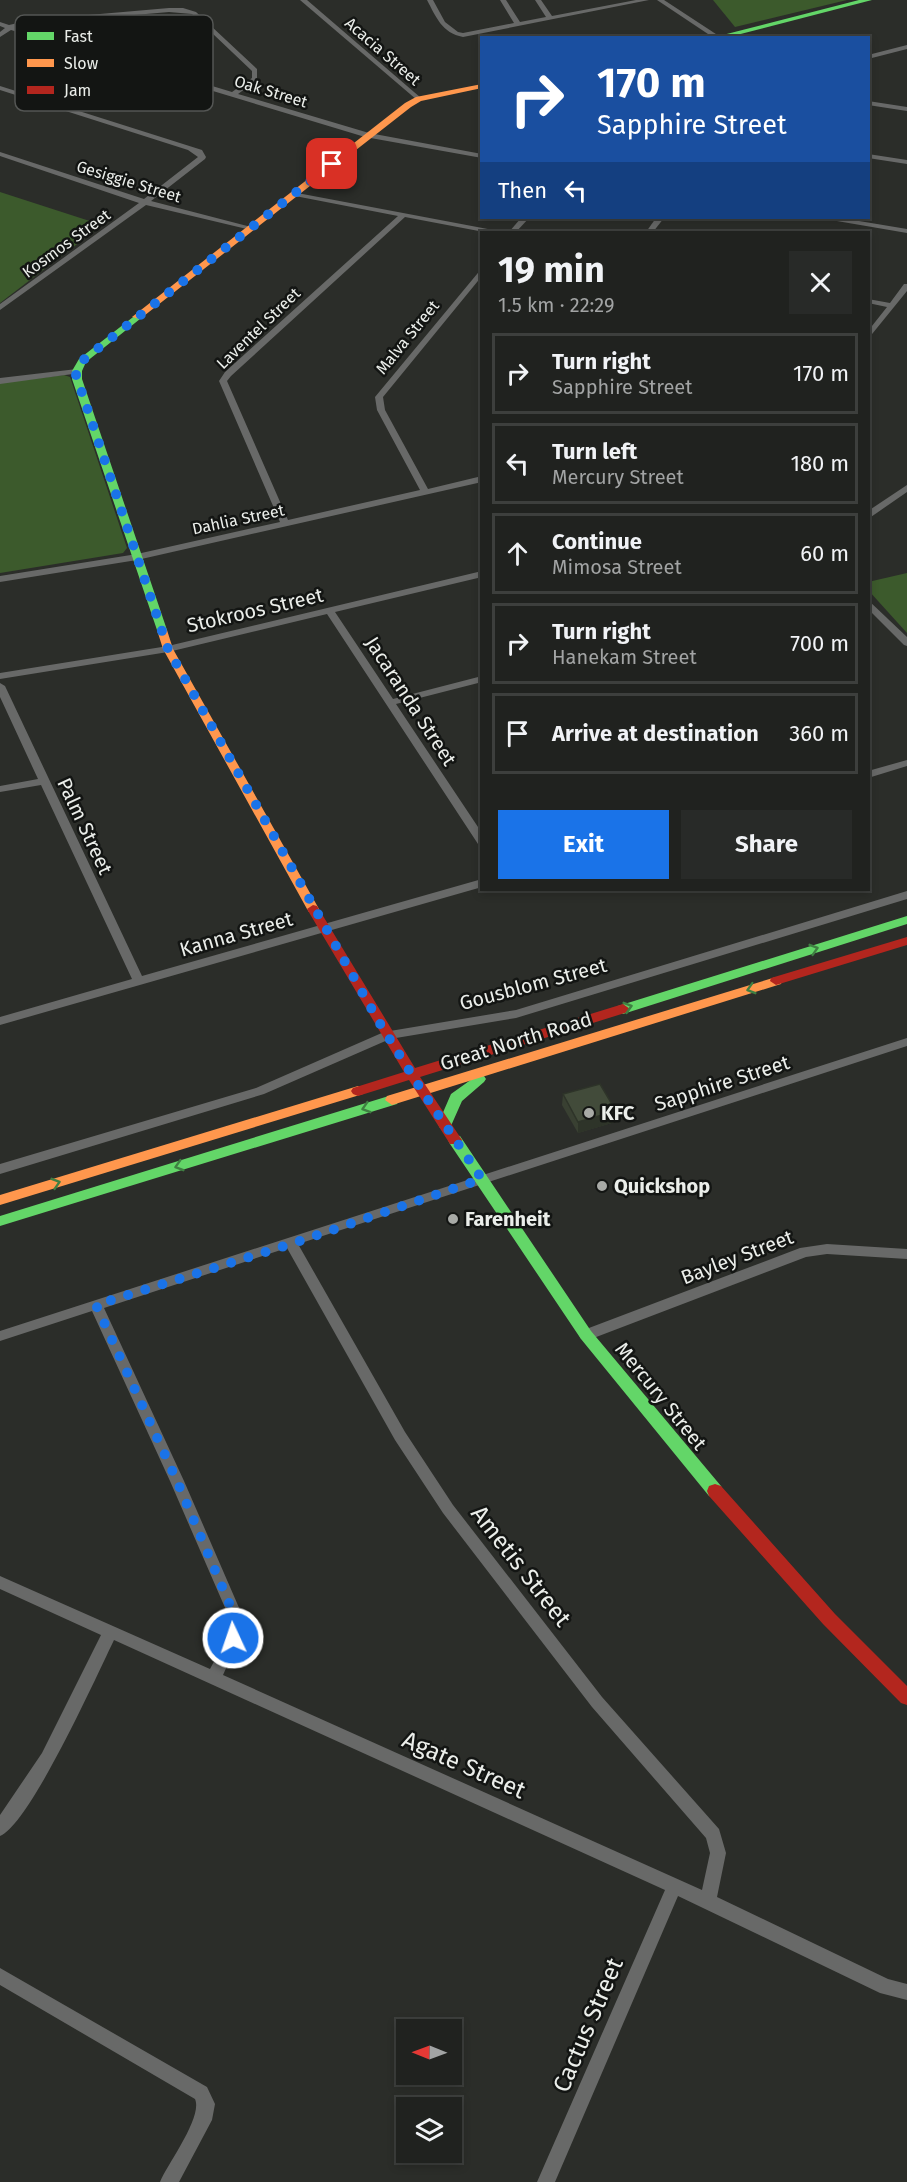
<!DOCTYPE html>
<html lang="en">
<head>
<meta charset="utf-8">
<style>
	:root { --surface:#20221f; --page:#282a28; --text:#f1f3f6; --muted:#a2a4a4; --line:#3d3f3d; --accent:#1a73e8 }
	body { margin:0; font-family:"Fira Sans",sans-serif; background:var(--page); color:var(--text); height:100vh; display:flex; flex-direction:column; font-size:22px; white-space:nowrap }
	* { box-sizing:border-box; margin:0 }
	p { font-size:20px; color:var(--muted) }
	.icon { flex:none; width:33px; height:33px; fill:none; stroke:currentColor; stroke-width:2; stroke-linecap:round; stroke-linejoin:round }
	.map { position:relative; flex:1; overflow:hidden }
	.panel { position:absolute; left:480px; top:231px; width:390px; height:660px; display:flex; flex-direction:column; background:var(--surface); border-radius:0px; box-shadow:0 3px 9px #0003,0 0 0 2px var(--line) }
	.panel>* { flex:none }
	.banner { position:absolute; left:480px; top:36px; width:390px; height:183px; border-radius:0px; box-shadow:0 3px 9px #0003,0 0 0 2px var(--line); background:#1a4fa0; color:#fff; overflow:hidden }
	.needle { width:39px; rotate:271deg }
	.tools { position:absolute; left:396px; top:2019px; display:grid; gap:12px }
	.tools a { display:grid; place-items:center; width:66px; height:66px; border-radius:0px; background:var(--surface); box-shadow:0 3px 9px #0003,0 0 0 2px var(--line); font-size:30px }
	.pin { position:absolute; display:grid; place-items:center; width:51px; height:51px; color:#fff; margin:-26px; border-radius:12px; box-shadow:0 3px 9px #0006 }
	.me { position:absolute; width:66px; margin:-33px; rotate:357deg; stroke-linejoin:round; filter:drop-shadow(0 0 4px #0008) }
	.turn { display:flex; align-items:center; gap:21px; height:126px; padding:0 18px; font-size:27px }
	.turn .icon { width:78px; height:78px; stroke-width:2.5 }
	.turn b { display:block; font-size:42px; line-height:51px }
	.then { display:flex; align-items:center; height:57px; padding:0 18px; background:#0003; gap:12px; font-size:22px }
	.round { display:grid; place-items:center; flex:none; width:63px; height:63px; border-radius:0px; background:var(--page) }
	.headline { display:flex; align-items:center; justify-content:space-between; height:102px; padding:0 18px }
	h1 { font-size:36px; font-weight:700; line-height:45px }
	.button { display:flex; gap:12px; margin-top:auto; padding:12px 18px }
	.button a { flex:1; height:69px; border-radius:0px; background:var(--accent); color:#fff; font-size:24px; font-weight:700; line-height:69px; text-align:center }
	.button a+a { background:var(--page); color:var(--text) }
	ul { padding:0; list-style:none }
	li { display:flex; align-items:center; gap:18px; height:81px; margin:0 12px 9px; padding:0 6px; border:3px solid var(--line); border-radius:0px }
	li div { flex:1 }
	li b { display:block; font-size:22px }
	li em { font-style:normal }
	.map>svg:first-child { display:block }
</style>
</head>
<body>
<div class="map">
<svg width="907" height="2182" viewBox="0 0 907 2182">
	<rect width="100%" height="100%" fill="#2b2d29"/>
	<g fill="#3c5a2c">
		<polygon points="713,0 847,0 735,27"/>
		<polygon points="0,192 102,225 0,303"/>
		<polygon points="64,375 70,377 127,548 123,553 0,573 0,383"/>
		<polygon points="907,573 907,633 869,591 868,582"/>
	</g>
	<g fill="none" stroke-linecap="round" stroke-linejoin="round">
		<g fill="#686968" fill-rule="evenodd">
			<polygon points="300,0 307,0 421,98 421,100 417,100"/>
			<path d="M427,0H433L445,22L458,32L463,33L514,23L500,0H506L520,22L546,17L535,0H541L552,16L636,0H649L463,37C442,33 436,17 427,0Z"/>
			<polygon points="657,0 664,0 722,38 714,38"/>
			<path d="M169,8H183L196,12L257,69V80L238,94L369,133L482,154V158L365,137L11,30L0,37V32L5,28L0,26V22L9,25L31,20ZM169,12L192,14L252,71V78L232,92L17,27L31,24Z"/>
			<polygon points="907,45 907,49 868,59 868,55"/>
			<polygon points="0,86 202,150 206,157 205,159 151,201 255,228 251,230 146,205 0,310 0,304 139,203 0,156 0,152 144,199 198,157 188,150 0,90"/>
			<polygon points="868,101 907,107 907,111 868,105"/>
			<polygon points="868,154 907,160 907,164 868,158"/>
			<polygon points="292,192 493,230 497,232 484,232 405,217 231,376 227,381 288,520 420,490 377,410 375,397 482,268 482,276 383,397 385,410 428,489 482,476 482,482 137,560 0,582 0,576 137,554 280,522 219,381 225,372 398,216 295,196 292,196"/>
			<polygon points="521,218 529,218 516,232 509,232"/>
			<polygon points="656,218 664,218 653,232 646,232"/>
			<polygon points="827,218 841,218 907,229 907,233 831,220"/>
			<polygon points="904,284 907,284 907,291 868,339 868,331 887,307 868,303 868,299 890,303"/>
			<polygon points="77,369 81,371 80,373 0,384 0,378"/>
			<polygon points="907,485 907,492 868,519 868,511"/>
			<polygon points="482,571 482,577 335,612 393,699 482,676 482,682 396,704 482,833 482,845 478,844 327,614 168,652 0,679 0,673 168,646"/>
			<polygon points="868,600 907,637 907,646 904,645 868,609"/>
			<polygon points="0,683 5,686 142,976 482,879 482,887 0,1025 0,1017 132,979 41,785 0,792 0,786 38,779 0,697"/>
			<polygon points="907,760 907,766 868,778 868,771"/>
			<polygon points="907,891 907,899 516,1018 390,1039 264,1094 0,1174 0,1164 256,1088 384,1032 516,1010"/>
			<path d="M907,1038V1046L298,1244L405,1432L453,1505L602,1697L719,1829L726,1853L717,1897L888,1979L907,1984V2000L880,1993L678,1896L555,2182H537L665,1890L114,1640C97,1675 30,1824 0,1836V1815L42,1753L101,1635L0,1589V1576L210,1669C221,1649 228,1633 226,1610L170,1481L92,1311L0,1341V1331ZM287,1248L395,1440L443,1513L592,1707L706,1838L710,1853L702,1890L223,1675L240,1637V1610L184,1481L104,1308Z"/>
			<polygon points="827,1244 907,1249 907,1259 827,1254 806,1257 591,1339 586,1340 581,1339 579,1335 581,1331 800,1248"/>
			<path d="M0,1968L207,2087L215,2104L212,2120L179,2182H160C168,2163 203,2117 195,2099L0,1985Z"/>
		</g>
		<g fill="#63d668" fill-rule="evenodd">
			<polygon points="859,0 872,0 725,38 711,38"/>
			<polygon points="137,314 140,315 140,319 86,362 82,371 82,379 167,630 162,633 157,630 72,379 72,371 79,359"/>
			<polygon points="907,916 907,924 623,1014 616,1009 618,1006"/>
			<polygon points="479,1074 484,1076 486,1079 484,1082 462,1101 450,1128 440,1128 438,1124 451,1094"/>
			<polygon points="392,1095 397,1096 399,1100 397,1104 0,1226 0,1216"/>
			<polygon points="455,1135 460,1136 591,1331 721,1486 723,1491 721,1496 715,1498 709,1496 581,1339 450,1144 448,1140 450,1136"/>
		</g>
		<g fill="#ff974d" fill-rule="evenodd">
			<polygon points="482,84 482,88 421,101 411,107 140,319 132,317 405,103 416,97"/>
			<polygon points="162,627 167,630 173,649 319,909 317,912 309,912 307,909 163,649 157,630"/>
			<polygon points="776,977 782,981 781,984 392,1105 385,1100 387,1096"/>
			<polygon points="358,1086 365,1091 363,1094 0,1205 0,1195"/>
		</g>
		<g fill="#b3261e" fill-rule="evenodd">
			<polygon points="313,905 317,906 415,1068 623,1004 630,1009 628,1012 420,1077 462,1140 460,1144 450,1144 409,1080 358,1096 353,1094 351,1091 353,1088 404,1072 307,909"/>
			<polygon points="907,937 907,945 776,985 770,981 771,978"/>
			<polygon points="715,1484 721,1486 835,1614 907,1686 907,1705 901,1703 823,1624 709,1496 707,1491 709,1486"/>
		</g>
	</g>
	<polygon fill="#394032" points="563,1094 616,1111 615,1122 578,1133 562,1105"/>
	<polygon fill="#2e3429" points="616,1111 615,1122 578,1133 578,1122"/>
	<polygon fill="#424b3a" stroke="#2e3429" stroke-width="1.5" points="600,1084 616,1111 578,1122 563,1094"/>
	<defs><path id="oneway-chevron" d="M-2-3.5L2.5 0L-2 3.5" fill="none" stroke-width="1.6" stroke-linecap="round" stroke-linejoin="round" transform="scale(1.5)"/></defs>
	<g stroke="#3f7f42">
		<use href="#oneway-chevron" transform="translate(814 949) rotate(-17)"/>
		<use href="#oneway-chevron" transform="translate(751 989) rotate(163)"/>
		<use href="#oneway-chevron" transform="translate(628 1007) rotate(-17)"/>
		<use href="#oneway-chevron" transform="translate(366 1108) rotate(163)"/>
		<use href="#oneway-chevron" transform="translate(179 1166) rotate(163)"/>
		<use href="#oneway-chevron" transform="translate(56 1183) rotate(-17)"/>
	</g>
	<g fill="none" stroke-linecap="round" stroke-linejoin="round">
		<polyline stroke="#1a73e8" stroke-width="10" stroke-dasharray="0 18" points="233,1638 235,1626 232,1610 177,1481 96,1305 291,1244 482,1179 422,1091 379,1022 168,649 76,375 82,361 332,164"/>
	</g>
	<g fill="#a8aaa6" stroke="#131513" stroke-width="2">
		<circle cx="589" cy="1113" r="6"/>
		<circle cx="602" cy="1186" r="6"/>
		<circle cx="453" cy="1219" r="6"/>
	</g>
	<g text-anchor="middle" stroke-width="5" stroke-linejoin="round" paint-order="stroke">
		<g font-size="16" fill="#ebeeea" stroke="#131513">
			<text transform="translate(383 51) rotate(41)" y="6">Acacia Street</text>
			<text transform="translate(271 91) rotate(17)" y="6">Oak Street</text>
			<text transform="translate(129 181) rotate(17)" y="6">Gesiggie Street</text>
			<text transform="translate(66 243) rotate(-36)" y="6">Kosmos Street</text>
			<text transform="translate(258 328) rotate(-44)" y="6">Laventel Street</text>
			<text transform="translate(407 337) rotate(-51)" y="6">Malva Street</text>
			<text transform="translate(238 519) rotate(-12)" y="6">Dahlia Street</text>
		</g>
		<g font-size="20" fill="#ebeeea" stroke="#131513">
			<text transform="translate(255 610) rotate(-13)" y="7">Stokroos Street</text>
			<text transform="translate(411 701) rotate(57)" y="7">Jacaranda Street</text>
			<text transform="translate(85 826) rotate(65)" y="7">Palm Street</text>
			<text transform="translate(236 934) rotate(-16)" y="7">Kanna Street</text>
			<text transform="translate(533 984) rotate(-15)" y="7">Gousblom Street</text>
			<text transform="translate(516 1041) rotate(-17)" y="7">Great North Road</text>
			<text transform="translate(722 1083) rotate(-18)" y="7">Sapphire Street</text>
			<text transform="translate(737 1257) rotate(-21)" y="7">Bayley Street</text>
			<text transform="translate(661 1396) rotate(51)" y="7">Mercury Street</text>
		</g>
		<g font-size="20" font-weight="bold" fill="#ebeeea" stroke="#131513" text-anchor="start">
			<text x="601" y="1120">KFC</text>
			<text x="614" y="1193">Quickshop</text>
			<text x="465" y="1226">Farenheit</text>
		</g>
		<g font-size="24" fill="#ebeeea" stroke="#131513">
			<text transform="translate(521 1566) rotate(52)" y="8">Ametis Street</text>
			<text transform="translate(464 1765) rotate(24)" y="8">Agate Street</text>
			<text transform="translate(588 2025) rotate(-67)" y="8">Cactus Street</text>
		</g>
	</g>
	<rect x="15" y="15" width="198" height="96" rx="9" fill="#131513" stroke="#545654" stroke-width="1.5"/>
	<rect x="27" y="32" width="27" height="8" fill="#63d668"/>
	<rect x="27" y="59" width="27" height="8" fill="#ff974d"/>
	<rect x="27" y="86" width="27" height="8" fill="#b3261e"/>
	<g font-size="16" fill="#ebeeea">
		<text x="64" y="42">Fast</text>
		<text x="64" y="69">Slow</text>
		<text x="64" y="96">Jam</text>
	</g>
</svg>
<div class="tools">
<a><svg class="needle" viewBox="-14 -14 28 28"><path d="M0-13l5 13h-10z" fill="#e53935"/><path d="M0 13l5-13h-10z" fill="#a2a4a4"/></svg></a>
<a><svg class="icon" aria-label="layers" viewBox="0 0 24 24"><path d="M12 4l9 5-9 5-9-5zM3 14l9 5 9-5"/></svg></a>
</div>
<div class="pin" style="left:332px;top:164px;background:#d93025"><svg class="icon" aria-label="arrive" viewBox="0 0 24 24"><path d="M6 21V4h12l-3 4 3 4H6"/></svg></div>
<svg class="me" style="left:233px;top:1638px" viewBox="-20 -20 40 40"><circle r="17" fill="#1a73e8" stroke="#fff" stroke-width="3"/><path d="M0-11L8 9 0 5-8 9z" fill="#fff"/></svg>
<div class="banner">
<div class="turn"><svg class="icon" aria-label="right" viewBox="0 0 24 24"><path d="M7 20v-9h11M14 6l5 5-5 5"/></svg><div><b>170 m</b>Sapphire Street</div></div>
<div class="then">Then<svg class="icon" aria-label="left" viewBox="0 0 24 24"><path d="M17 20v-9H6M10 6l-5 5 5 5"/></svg></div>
</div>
<section class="panel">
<div class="headline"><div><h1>19 min</h1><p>1.5 km · 22:29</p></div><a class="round"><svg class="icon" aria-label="close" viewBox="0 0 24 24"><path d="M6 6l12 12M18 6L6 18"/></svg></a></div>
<ul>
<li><svg class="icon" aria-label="right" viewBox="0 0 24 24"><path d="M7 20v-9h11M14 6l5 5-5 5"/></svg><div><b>Turn right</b><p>Sapphire Street</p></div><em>170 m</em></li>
<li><svg class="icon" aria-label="left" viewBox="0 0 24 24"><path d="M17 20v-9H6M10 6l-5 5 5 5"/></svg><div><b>Turn left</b><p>Mercury Street</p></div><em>180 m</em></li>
<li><svg class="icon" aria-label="ahead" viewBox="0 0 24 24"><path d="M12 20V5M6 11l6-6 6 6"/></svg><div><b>Continue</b><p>Mimosa Street</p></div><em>60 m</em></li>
<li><svg class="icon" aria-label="right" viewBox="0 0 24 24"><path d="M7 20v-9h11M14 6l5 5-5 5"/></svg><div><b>Turn right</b><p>Hanekam Street</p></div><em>700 m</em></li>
<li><svg class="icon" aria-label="arrive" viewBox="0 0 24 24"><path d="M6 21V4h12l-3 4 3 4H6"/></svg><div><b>Arrive at destination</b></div><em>360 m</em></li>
</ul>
<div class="button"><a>Exit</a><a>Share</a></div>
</section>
</div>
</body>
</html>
